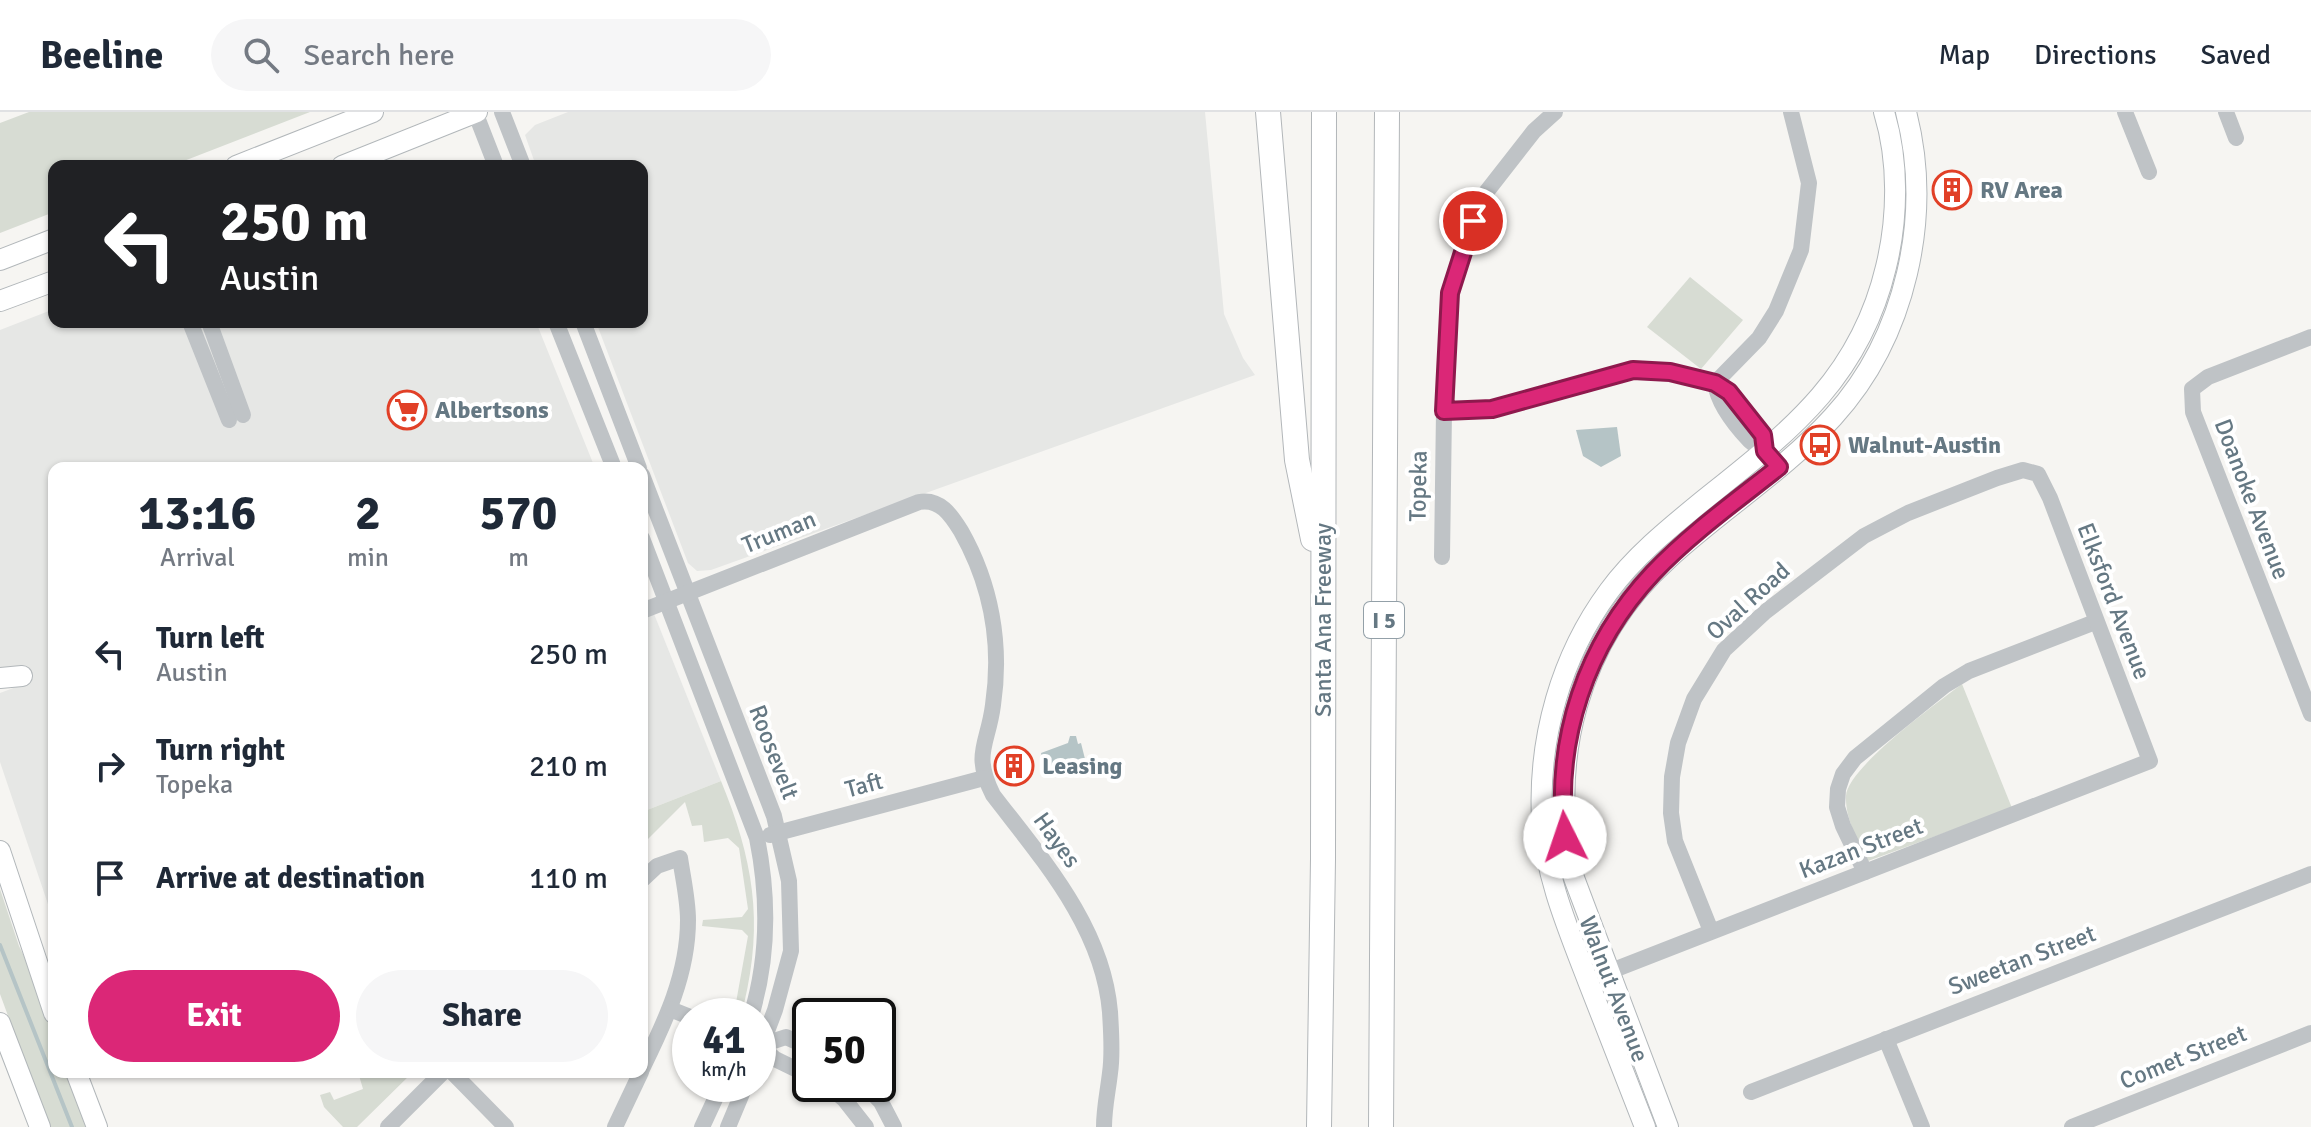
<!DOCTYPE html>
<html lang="en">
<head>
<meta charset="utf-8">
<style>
	:root { --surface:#fff; --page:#f6f6f7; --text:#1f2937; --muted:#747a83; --line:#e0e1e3; --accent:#db2777 }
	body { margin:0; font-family:Signika,sans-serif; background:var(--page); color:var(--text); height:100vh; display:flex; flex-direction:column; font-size:30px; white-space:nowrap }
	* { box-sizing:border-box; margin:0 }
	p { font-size:26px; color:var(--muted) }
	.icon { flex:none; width:44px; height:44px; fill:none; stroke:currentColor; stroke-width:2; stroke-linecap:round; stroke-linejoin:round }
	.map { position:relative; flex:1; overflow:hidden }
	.details { position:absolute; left:48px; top:350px; width:600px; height:616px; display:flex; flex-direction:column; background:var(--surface); border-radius:16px; box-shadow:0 2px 6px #0004 }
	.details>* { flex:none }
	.hud { position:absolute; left:48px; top:48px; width:600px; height:168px; border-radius:16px; box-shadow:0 2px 6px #0004; background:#202124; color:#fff; overflow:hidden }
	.speed { position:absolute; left:672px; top:886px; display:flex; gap:16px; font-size:40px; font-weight:700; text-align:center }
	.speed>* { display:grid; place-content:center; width:104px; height:104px; border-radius:50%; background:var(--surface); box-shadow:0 2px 6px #0004; line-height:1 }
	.speed small { font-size:20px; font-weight:400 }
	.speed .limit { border:4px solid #111; border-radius:12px; background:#fff; color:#111 }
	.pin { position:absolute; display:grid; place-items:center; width:68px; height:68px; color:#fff; margin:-34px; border:4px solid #fff; border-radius:50%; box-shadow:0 2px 8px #0007 }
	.me { position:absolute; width:88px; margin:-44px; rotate:356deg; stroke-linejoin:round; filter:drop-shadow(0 0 6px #0008) }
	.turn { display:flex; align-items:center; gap:28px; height:168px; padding:0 40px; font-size:36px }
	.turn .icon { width:104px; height:104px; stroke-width:2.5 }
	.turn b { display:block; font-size:56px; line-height:68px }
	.eta { display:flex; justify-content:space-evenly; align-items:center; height:136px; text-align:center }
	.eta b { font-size:48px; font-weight:700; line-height:56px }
	.primary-button { display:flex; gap:16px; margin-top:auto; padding:16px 40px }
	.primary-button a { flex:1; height:92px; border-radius:48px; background:var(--accent); color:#fff; font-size:32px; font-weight:700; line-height:92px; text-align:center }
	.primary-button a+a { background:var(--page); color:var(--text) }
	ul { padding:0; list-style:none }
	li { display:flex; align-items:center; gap:24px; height:112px; padding:0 40px }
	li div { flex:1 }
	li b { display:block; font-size:30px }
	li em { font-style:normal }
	header { display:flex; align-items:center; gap:48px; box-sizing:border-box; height:112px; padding:0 40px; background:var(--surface); border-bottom:2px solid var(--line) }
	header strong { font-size:38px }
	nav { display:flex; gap:44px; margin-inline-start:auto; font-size:28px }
	.search { width:560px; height:72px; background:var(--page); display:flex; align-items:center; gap:20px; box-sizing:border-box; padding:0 28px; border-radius:44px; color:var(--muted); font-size:30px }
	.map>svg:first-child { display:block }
</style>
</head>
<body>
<header>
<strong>Beeline</strong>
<div class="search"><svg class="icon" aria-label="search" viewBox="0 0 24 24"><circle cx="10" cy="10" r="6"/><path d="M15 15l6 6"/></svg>Search here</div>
<nav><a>Map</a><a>Directions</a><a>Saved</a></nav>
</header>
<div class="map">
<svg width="2311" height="1015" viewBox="0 0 2311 1015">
	<rect width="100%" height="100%" fill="#f6f5f2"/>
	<g fill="#e6e7e5">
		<polygon points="568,0 1205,0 1224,202 1243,246 1255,263 711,458 697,459 688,451 596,210 642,210 642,54 536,54 525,23 535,13"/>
		<polygon points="54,197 54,210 536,210 595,356 54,356 54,810 0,650 0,581 16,575 0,576 0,218"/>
		<polygon points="642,472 721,669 642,700"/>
	</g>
	<g fill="#d7dcd3">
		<polygon points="29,0 310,0 171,54 54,54 54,100 0,121 0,11"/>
		<polygon points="1690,165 1743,208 1701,257 1647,215"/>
		<path d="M1962,572L2012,696L1868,749C1858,730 1845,706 1846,684C1847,656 1937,591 1962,572Z"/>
		<path d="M721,669C753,747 764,809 744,892L739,896H735L748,824L742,818L702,814L703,808L742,805L748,797L739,736L728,726L704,730L702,713L692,714L685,690L642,733V700Z"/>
		<polygon points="0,777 19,834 35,867 54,918 54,960 70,960 91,1015 49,1015 0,882"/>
		<polygon points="358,960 413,960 357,1015 343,1015 324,995 320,983 330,980 334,988 363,977"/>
	</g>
	<g fill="#b5c4c6">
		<polygon points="1617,315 1621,344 1601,355 1583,344 1576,318"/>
		<polygon points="1070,624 1076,624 1078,632 1081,631 1086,651 1084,652 1085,660 1080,662 1075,656 1063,659 1062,656 1046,661 1041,641 1068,631"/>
	</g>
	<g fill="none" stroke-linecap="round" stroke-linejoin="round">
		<polyline stroke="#b5c4c6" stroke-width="4" points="0,833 72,1015"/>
		<g stroke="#b2b7ba" stroke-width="22">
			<g id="major">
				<polyline points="236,54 373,0"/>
				<polyline points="342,54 477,0"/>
				<polyline points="0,148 54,127"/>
				<polyline points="0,189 54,169"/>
				<polyline points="0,566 22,564"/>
				<polyline points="0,739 54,901"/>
				<polyline points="0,911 40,1015"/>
				<polyline points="76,960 97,1015"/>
				<path d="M1645,1015C1626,966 1607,917 1588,869C1568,817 1545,763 1542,707C1538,626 1561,544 1609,479C1634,445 1667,418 1700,391C1786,322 1859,269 1886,155C1898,106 1899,49 1884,0"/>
				<path d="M1668,1015L1574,766C1547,650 1578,528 1668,447C1721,398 1784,359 1833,305C1906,225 1933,104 1906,0"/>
			</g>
		</g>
		<g stroke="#b2b6b9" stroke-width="26">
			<g id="highway">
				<polyline points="1268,0 1297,348 1313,427"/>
				<polyline points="1319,1015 1323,747 1324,0"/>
				<polyline points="1381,1015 1387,0"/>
			</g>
		</g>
		<g stroke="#bfc3c6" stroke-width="16">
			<polyline points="475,0 496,54"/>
			<polyline points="502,0 523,54"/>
			<polyline points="2125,0 2149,60"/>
			<polyline points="2226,0 2236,26"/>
			<polyline points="190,210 229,308"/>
			<polyline points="209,210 243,303"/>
			<polyline points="556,210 614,356"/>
			<polyline points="583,210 639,356"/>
			<polyline points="2311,225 2208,265 2192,277 2193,300 2311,602"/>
			<polyline points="1715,271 1759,226 1776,199 1801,138 1809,71 1791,0"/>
			<path d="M1715,271C1718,292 1734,312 1749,328C1755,334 1764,337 1770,344"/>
			<polyline points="1444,299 1492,297 1633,258 1670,260 1715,271 1729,280 1763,323 1765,339"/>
			<polyline points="642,363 774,704 789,769 791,839 775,898 758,943"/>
			<path d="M642,426L757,726C769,786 769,845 751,904"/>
			<polyline points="1442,445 1444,299 1450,181 1473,109 1484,83 1534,19 1555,0"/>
			<path d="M642,499L919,390C940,386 951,403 961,419C991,472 1002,532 993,593C988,633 972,641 993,683C1042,747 1103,815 1110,900C1111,919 1113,941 1110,961C1108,979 1104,996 1104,1015"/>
			<polyline points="770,723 984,666"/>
			<polyline points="1865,760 1843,714 1837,695 1838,677 1843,662 1855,646 1944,574 1969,559 2095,510"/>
			<path d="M642,768L657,754L680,746C683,766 688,788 688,808C688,862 665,910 642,957"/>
			<polyline points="1588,868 2150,649 2050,386 2038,362 2023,358 1997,366 1908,401 1864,424 1765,500 1724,538 1694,587 1678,631 1672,665 1671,701 1675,729 1711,819"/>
			<polyline points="670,897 690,905"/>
			<polyline points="1886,927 1922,1015"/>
			<polyline points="758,931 775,947 810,964"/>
			<polyline points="762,933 786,925 810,936"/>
			<polyline points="452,960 506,1015"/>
			<polyline points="826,972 844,987 866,1015"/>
			<polyline points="864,972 881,990 894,1015"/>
			<polyline points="1751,980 2311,762"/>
			<polyline points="388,1015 443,960"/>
			<polyline points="615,1015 641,960"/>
			<polyline points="702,1015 722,972"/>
			<polyline points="728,1015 746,972"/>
			<polyline points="2072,1015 2311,921"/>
		</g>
		<use href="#major" stroke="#fff" stroke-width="20"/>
		<use href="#highway" stroke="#fff" stroke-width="24"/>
	</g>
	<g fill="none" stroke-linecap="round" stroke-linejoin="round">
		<g stroke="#8e194d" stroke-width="20">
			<path id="route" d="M1473,109L1450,181L1444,299L1492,297L1633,258L1670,260L1715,271L1729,280L1763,323L1765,339L1779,355C1736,389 1690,422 1653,461C1586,532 1554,628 1565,725"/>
		</g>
		<use href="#route" stroke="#db2777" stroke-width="14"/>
	</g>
	<defs>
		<g id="building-ring" transform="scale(2)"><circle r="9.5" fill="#fff" stroke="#e14027" stroke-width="1.5"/><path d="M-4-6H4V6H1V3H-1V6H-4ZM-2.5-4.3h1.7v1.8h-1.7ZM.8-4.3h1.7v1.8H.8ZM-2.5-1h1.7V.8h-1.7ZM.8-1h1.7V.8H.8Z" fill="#e14027"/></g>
		<g id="supermarket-ring" transform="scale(2)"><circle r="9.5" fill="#fff" stroke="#e14027" stroke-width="1.5"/><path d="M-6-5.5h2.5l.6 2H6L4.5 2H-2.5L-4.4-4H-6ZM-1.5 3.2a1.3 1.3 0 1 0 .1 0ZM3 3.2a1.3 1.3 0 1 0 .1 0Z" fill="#e14027"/></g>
		<g id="bus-ring" transform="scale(2)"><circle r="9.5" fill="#fff" stroke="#e14027" stroke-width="1.5"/><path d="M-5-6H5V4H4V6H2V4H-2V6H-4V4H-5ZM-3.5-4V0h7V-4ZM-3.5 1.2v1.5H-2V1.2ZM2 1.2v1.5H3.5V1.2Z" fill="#e14027"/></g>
	</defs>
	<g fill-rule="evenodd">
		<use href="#building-ring" x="1952" y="78"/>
		<use href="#supermarket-ring" x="407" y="298"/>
		<use href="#bus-ring" x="1820" y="333"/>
		<use href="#building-ring" x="1014" y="654"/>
	</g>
	<g text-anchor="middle" stroke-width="8" stroke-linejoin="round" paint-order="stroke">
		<rect fill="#fff" stroke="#93a0a8" stroke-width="2" x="1364" y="490" width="40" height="36" rx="6"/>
		<g font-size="22" font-weight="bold" fill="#657883">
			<text x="1384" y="516">I 5</text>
		</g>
		<g font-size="24" font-weight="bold" fill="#657883" stroke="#fff" text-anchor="start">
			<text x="1980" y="86">RV Area</text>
			<text x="435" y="306">Albertsons</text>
			<text x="1848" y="341">Walnut-Austin</text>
			<text x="1042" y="662">Leasing</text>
		</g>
		<g font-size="24" fill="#657883" stroke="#fff">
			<text transform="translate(1418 374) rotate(-89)" y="8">Topeka</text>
			<text transform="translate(2252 387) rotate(69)" y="8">Doanoke Avenue</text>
			<text transform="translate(779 420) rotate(-22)" y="8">Truman</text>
			<text transform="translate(1748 489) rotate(-42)" y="8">Oval Road</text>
			<text transform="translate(2114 489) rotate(69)" y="8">Elksford Avenue</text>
			<text transform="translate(1323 508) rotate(-90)" y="8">Santa Ana Freeway</text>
			<text transform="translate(774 640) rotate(69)" y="8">Roosevelt</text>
			<text transform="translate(864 673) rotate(-15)" y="8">Taft</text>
			<text transform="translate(1057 728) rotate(54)" y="8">Hayes</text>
			<text transform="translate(1861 736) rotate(-21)" y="8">Kazan Street</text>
			<text transform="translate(2022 848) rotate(-21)" y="8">Sweetan Street</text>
			<text transform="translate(1614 877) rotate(69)" y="8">Walnut Avenue</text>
			<text transform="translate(2183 945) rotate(-22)" y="8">Comet Street</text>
		</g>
	</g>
</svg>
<div class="speed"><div>41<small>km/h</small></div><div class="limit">50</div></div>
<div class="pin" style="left:1473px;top:109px;background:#d93025"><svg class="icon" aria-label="arrive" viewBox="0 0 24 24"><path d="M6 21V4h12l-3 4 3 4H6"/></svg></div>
<svg class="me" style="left:1565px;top:725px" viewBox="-20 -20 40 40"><circle r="19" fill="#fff"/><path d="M0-13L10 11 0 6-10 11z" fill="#db2777"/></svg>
<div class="hud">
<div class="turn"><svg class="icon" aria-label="left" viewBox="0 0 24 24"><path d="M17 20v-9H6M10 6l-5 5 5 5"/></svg><div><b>250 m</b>Austin</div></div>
</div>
<section class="details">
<div class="eta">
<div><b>13:16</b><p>Arrival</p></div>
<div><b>2</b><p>min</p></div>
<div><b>570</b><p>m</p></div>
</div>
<ul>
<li><svg class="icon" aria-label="left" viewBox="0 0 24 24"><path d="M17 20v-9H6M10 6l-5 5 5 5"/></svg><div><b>Turn left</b><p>Austin</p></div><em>250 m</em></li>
<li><svg class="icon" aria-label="right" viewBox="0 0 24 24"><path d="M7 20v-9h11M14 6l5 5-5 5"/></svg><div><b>Turn right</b><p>Topeka</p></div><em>210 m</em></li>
<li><svg class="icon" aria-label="arrive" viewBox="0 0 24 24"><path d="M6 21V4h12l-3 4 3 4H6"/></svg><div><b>Arrive at destination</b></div><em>110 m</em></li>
</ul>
<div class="primary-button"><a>Exit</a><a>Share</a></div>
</section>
</div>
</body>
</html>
